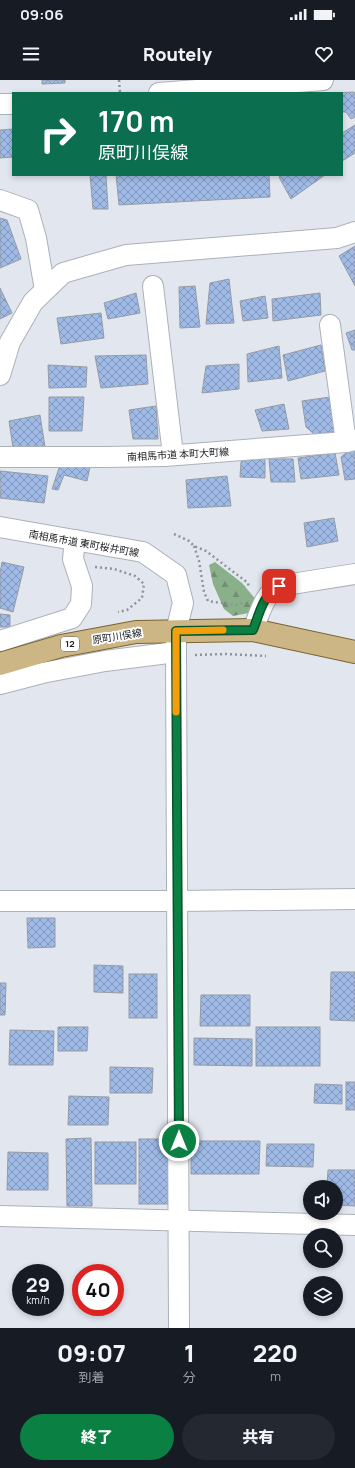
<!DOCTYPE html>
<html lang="ja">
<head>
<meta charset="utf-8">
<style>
	:root { --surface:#171b24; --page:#242831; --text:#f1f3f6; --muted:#9ea1a6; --accent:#0b8043 }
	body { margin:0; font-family:Manrope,"Noto Sans JP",sans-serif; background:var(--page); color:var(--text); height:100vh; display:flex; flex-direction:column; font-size:15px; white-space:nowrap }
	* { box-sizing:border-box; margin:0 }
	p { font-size:13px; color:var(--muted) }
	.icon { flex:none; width:22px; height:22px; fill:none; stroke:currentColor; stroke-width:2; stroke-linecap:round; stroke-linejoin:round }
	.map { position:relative; height:1248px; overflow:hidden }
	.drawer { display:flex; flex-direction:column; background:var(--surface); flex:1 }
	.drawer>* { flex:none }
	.hud { position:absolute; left:12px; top:12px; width:331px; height:84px; border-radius:0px; box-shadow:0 2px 6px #0003; background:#0b6e4f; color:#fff; overflow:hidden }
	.controls { position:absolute; left:303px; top:1100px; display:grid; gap:8px }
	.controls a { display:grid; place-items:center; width:40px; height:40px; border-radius:50%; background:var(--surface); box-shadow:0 2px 6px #0003; font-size:20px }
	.speed { position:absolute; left:12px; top:1184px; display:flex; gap:8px; font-size:20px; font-weight:700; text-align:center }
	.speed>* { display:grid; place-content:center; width:52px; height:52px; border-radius:50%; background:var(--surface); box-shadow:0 2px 6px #0003; line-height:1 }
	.speed small { font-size:10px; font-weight:400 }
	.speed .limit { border:6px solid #d22; background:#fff; color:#111 }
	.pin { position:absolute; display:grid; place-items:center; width:34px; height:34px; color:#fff; margin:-17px; border-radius:8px; box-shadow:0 2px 6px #0006 }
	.me { position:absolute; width:44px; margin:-22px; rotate:0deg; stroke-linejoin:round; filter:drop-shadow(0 0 3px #0008) }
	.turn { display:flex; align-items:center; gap:14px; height:84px; padding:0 20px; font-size:18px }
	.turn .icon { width:52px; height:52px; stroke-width:2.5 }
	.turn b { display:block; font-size:28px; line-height:34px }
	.eta { display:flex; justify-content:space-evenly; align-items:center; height:68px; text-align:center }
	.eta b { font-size:24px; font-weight:800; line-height:28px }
	.action { display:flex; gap:8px; margin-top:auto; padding:8px 20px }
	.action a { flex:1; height:46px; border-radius:24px; background:var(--accent); color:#fff; font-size:16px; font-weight:800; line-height:46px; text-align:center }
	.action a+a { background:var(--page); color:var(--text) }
	.status { display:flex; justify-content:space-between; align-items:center; height:28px; padding:0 20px; background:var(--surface); direction:ltr }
	.status svg { height:11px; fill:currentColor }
	header { display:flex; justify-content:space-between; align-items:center; height:52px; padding:0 20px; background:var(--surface); font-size:18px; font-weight:800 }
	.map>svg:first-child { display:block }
</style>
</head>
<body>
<div class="status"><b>09:06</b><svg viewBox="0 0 49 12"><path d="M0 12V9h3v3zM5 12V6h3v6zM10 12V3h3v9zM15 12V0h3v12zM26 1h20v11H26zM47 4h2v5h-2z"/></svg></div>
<header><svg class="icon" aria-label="menu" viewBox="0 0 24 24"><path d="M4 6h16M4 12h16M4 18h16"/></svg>Routely<svg class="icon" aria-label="heart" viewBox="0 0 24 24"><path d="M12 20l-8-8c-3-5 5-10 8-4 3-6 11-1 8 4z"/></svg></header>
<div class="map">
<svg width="355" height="1248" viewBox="0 0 355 1248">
	<defs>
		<pattern id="forest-firs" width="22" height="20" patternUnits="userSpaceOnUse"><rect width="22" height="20" fill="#8ab08a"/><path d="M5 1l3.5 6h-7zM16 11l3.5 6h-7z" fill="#708f71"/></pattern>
		<pattern id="building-cross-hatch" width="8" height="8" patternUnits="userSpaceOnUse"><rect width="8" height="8" fill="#9fbae6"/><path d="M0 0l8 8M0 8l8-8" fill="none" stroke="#8197ba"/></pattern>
	</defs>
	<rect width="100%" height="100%" fill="#e2e7ef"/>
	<polygon fill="url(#forest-firs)" points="215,482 242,503 257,521 254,532 233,536 224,529 213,504 209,485"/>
	<g fill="url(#building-cross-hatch)" stroke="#969ba3">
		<polygon points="42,0 65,0 65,3 42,4"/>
		<polygon points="354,12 355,14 355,37 351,39 346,32 342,32 342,13 335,13"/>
		<polygon points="355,45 355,73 342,81 342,53"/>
		<polygon points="13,49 13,77 0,78 0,50"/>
		<polygon points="90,95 106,95 108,129 93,129"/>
		<polygon points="116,95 269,95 270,117 119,125"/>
		<polygon points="281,95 325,95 291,119 279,97"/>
		<polygon points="0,138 7,140 21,179 0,188"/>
		<polygon points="355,166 355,206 339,176"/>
		<polygon points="229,199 234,243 206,244 210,203"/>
		<polygon points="195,206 200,247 180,248 179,207"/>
		<polygon points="0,208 12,233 0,239"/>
		<polygon points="136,213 140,233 108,239 104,223"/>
		<polygon points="320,213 321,235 273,241 272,219"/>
		<polygon points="265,216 268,238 243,241 240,221"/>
		<polygon points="101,233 104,258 61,264 57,238"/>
		<polygon points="355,250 355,270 352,270 346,253"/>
		<polygon points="321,265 325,291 288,301 283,275"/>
		<polygon points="279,266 282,298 248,302 247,274"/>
		<polygon points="146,275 148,304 101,308 95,276"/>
		<polygon points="239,284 239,309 202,313 206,286"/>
		<polygon points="48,285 87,287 86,307 49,308"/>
		<polygon points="49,317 84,317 82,351 49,351"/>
		<polygon points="330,317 335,351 315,355 306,347 302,321"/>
		<polygon points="284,324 289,349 262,351 255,330"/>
		<polygon points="156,326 158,359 133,359 129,330"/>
		<polygon points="40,335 45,367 13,368 9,341"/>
		<polygon points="353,367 355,367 355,399 345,400 341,377"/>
		<polygon points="335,373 339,395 301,399 298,378"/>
		<polygon points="247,376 265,377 265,398 240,397 241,382"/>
		<polygon points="269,379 293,379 295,402 271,402"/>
		<polygon points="61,382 91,382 87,401 64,395 58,410 52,409"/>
		<polygon points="0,391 48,396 44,423 0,418 1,408 0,408"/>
		<polygon points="227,396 231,426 188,428 186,400"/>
		<polygon points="334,438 338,461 307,467 304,443"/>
		<polygon points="2,482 24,487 13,532 0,528 0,493"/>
		<polygon points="0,534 10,535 10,547 0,547"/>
		<polygon points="27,838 55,838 55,867 28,868"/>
		<polygon points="94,885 123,886 123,913 94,912"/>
		<polygon points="331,892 355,892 355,941 330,940"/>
		<rect x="129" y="894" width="28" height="44"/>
		<polygon points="0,903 6,903 5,935 0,935"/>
		<polygon points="201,915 250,915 250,946 200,946"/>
		<polygon points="58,947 88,947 87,971 58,971"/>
		<rect x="256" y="947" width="64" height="39"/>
		<polygon points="10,950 54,951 53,985 9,985"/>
		<polygon points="194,958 252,959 252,986 194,985"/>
		<polygon points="110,987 153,988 152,1013 110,1013"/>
		<rect x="346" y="1002" width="9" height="28"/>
		<polygon points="315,1004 342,1005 342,1024 314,1023"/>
		<polygon points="69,1016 109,1017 108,1045 68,1045"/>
		<polygon points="91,1058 92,1126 67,1126 66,1059"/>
		<rect x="139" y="1059" width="29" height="65"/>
		<polygon points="191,1061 260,1061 259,1094 191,1094"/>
		<rect x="95" y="1062" width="41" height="42"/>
		<polygon points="267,1064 314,1064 313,1087 266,1086"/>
		<polygon points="8,1072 48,1073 48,1110 7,1110"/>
		<polygon points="328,1090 355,1090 355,1126 336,1125 336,1107 327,1107"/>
	</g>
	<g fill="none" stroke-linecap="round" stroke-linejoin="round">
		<g stroke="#acb1b9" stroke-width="22">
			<g id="minor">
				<polyline points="159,13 323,0"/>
				<polyline points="0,24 13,24"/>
				<polyline points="0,120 28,130 36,158 45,210"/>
				<polyline points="153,206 173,375"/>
				<polyline points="330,245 346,362"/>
				<polyline points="0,295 10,262 33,222 63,193 126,175 337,158 355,152"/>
				<polyline points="0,377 106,377 165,376 346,362 355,360"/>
				<polyline points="0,447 143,472 176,495 183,523 176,551 176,572 179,1248"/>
				<path d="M253,550C259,535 264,514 279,506L355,494"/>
				<polyline points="0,561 72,538 81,524 82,506 73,479 75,460"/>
				<polyline points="0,604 42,593 105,581 176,572"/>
				<polyline points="0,821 178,821 355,819"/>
				<polyline points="0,1136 355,1145"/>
			</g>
		</g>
		<g stroke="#7b632f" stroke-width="24">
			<polyline id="major" points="0,584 61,566 136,552 253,550 355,572"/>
		</g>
		<g stroke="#8f9399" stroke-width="2.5" stroke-dasharray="2 3" stroke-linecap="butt">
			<polyline points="119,0 120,13"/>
			<polyline points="174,454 189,461 194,466 206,471 248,503 249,508"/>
			<polyline points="194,466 199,481 204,512 208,521 236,525 242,523"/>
			<polyline points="95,487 114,489 135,496 144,504 142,518 127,530 118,532"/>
			<polyline points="195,575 226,574 266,576"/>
		</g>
		<use href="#minor" stroke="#fff" stroke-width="20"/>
		<use href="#major" stroke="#cdb685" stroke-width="22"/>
	</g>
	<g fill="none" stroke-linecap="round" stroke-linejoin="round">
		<g stroke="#07532c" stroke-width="10">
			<path id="route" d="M179,1061L176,551L253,550C259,535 263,514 279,506"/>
		</g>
		<use href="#route" stroke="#0b8043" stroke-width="7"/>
		<polyline stroke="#f59e0b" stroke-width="7" points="176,632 176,551 223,550"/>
	</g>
	<g text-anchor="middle" stroke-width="3.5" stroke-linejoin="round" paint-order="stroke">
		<rect fill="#fff" stroke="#646567" stroke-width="1" x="61" y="557" width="18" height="14" rx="3"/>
		<g font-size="9" font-weight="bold" fill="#212326">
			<text x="70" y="567">12</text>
		</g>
		<g font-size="10" fill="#212326" stroke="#fff">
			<text transform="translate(178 374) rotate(-3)" y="4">南相馬市道 本町大町線</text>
			<text transform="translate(84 463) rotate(10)" y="4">南相馬市道 東町桜井町線</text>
			<text transform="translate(117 556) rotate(-9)" y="4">原町川俣線</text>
		</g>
	</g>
</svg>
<div class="controls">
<a><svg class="icon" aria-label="sound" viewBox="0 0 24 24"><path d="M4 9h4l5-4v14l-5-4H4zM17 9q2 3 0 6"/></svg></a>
<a><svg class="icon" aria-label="search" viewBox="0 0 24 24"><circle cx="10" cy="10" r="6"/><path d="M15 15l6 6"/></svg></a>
<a><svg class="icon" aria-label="layers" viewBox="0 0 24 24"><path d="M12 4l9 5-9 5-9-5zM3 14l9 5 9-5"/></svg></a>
</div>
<div class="speed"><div>29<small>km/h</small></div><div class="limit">40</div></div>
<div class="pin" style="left:279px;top:506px;background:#d93025"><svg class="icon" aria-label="arrive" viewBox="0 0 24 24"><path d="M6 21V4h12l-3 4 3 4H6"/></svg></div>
<svg class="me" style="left:179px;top:1061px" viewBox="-20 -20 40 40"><circle r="17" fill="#0b8043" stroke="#fff" stroke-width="3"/><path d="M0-11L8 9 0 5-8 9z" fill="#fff"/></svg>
<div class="hud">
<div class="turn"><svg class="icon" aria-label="right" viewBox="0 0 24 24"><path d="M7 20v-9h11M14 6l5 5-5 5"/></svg><div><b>170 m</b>原町川俣線</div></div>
</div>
</div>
<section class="drawer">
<div class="eta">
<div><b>09:07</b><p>到着</p></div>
<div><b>1</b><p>分</p></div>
<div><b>220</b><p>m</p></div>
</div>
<div class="action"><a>終了</a><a>共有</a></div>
</section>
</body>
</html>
